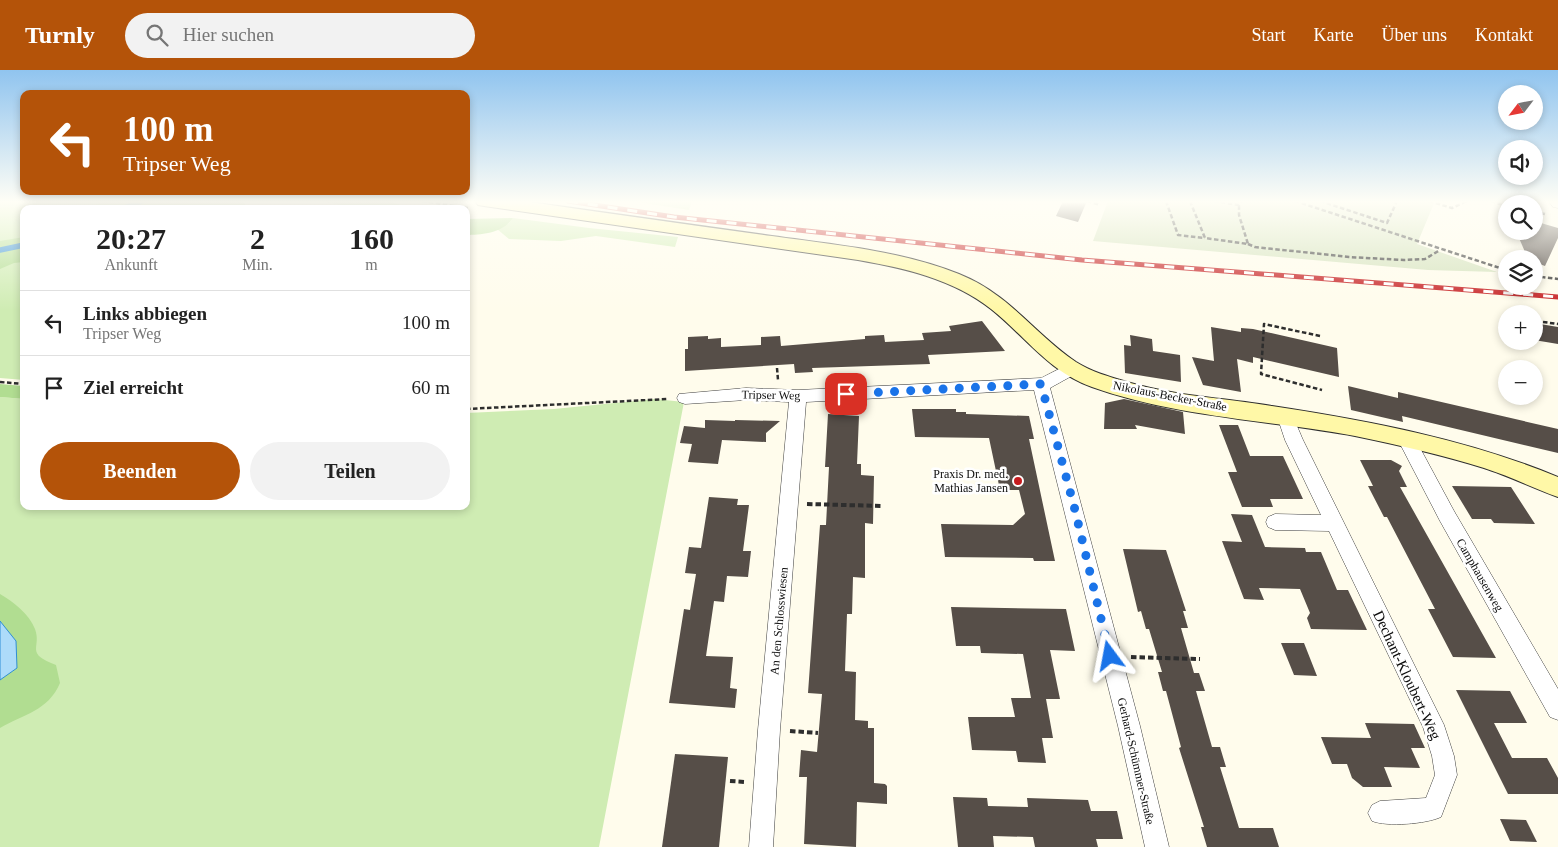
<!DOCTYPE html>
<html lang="de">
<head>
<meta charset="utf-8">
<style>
	:root { --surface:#fff; --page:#f2f2f2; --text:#222; --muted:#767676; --line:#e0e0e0; --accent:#b45309 }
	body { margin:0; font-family:"Times New Roman",serif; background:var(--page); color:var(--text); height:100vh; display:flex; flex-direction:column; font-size:19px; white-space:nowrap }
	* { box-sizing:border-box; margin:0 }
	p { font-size:16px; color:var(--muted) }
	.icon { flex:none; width:28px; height:28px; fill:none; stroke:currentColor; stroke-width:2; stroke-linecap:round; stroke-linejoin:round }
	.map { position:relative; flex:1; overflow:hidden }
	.side { position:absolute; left:20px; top:135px; width:450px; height:305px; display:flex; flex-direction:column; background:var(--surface); border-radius:10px; box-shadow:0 2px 8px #0003 }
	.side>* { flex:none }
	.banner { position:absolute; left:20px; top:20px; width:450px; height:105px; border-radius:10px; box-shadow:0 2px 8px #0003; background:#b45309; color:#fff; overflow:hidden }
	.needle { width:32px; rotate:238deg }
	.controls { position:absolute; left:1498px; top:15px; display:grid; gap:10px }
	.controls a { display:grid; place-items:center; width:45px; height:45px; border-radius:50%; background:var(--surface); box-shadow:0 2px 8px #0003; font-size:25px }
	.pin { position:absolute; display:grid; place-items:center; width:42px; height:42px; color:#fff; margin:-21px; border-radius:10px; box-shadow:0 2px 8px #0006 }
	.me { position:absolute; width:55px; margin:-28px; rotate:347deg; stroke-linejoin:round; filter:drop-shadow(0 0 4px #0008) }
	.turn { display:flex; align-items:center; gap:18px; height:105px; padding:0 20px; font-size:22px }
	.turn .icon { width:65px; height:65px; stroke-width:2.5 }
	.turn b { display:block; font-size:35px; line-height:42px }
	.eta { display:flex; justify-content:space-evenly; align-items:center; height:85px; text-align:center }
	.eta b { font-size:30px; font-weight:700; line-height:35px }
	.cta { display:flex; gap:10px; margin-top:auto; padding:10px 20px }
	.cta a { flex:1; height:58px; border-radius:30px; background:var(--accent); color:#fff; font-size:20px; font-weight:700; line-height:58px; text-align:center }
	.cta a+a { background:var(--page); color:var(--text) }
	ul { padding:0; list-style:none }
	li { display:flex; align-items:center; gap:15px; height:65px; padding:0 20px; border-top:1px solid var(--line) }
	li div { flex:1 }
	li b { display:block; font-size:19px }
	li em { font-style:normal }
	header { display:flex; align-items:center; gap:30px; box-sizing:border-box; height:70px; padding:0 25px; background:var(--accent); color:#fff }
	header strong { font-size:24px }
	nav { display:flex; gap:28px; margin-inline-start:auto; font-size:18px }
	.search { width:350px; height:45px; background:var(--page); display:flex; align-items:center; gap:12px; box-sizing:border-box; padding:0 18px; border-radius:28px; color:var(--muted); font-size:19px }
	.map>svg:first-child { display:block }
</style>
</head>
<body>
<header>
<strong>Turnly</strong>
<div class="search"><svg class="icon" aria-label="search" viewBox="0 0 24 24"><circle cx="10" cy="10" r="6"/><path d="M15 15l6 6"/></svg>Hier suchen</div>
<nav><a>Start</a><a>Karte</a><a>Über uns</a><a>Kontakt</a></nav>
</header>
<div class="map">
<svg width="1558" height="777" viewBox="0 0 1558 777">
	<rect width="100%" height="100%" fill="#fffcec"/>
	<g fill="#cfecb3">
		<polygon points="0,131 216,131 206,139 24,139 24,310 0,308"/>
		<polygon points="631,131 692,131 689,140"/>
		<polygon points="513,148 589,158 678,167 675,177 596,166 561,171 509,169 497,159 509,153"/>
		<polygon points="0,327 24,329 24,436 466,436 466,343 554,339 655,329 684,332 599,777 0,777"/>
	</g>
	<g fill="#b1dd91">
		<polygon points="103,131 243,131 248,139 86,139"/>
		<polygon points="321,131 389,131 412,139 361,139"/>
		<path d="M513,148C503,163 482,165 466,165V149Z"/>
		<polygon points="24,167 24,192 14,193 0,199 0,171"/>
		<polygon points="0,314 24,316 24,329 0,327"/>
		<path d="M0,524C14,532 29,544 35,559C42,578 24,583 56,595L60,613C48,641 24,644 0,658Z"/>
	</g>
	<polygon fill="#d4e2bc" points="1108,131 1435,131 1417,174 1497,202 1428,200 1093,171"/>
	<polygon fill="#addbfa" stroke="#2f8ed5" points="0,551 16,571 17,598 0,610"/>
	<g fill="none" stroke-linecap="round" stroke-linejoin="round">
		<g stroke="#2f8ed5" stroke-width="5.5">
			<polyline points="122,139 142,131"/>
			<polyline points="0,180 24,175"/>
		</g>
	</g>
	<g fill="#564e48">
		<polygon points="1063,131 1087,131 1078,152 1056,146"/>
		<polygon points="1534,151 1558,158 1558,168 1545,196 1534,192 1534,189 1528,189 1516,161 1534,161"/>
		<polygon points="982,251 1005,281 928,285 930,294 812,298 813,302 795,303 794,294 685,301 685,279 688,279 688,267 708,266 708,269 721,268 721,277 761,275 761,267 780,266 781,276 865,269 865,266 884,265 885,272 924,270 922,263 951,261 949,256"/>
		<polygon points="1534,253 1558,257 1558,274 1534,270"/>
		<polygon points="1211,257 1241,262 1241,258 1253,259 1337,278 1339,307 1253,287 1253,293 1237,289 1241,322 1203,315 1192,287 1214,291"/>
		<polygon points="1130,265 1152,269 1153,281 1180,285 1181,312 1125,303 1124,275 1131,276"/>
		<polygon points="1348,316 1398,328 1398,322 1558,359 1558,383 1402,346 1403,352 1351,340"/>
		<polygon points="1124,329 1183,342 1185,364 1135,355 1137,359 1104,359 1105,333"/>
		<polygon points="912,339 956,339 956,342 966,342 966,344 1029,346 1034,369 1029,369 1055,491 1034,491 1033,488 945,487 941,454 1013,455 1025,444 1019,420 1000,420 989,368 915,367"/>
		<polygon points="828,344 859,346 857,394 861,394 861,405 874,406 873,454 865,453 865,508 853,507 852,544 847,544 845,601 856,602 855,650 868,651 868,658 874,658 874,713 885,714 887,716 887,734 857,732 856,777 804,774 807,707 799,707 801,680 817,682 822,624 808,623 820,455 826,455 829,397 825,397"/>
		<polygon points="705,350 735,351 735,350 780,351 766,363 766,372 722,370 718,394 688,392 692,374 680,373 684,356 705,358"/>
		<polygon points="1219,355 1238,355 1250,386 1283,386 1303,429 1270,429 1273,437 1242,437 1228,402 1237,402"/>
		<polygon points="1360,390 1391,390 1402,396 1399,401 1407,417 1400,417 1496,588 1453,587 1428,539 1435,539 1387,447 1384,447 1368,416 1373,416"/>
		<polygon points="1452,416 1511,417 1535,454 1494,453 1491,449 1472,449"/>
		<polygon points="709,427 738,429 737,435 749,435 743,481 751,481 748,507 727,506 724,532 714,531 706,586 733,587 730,618 737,619 735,638 669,633 684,539 690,540 696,504 685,503 689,477 701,478"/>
		<polygon points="1231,444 1252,445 1265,477 1305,478 1306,482 1321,482 1337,520 1348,520 1367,560 1311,559 1307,548 1310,543 1300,519 1259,518 1264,530 1244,529 1222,471 1242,472"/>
		<polygon points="1123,479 1166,480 1186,541 1183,541 1188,558 1181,558 1194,603 1199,603 1205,621 1196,621 1212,677 1220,677 1226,697 1220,697 1239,758 1273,758 1279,777 1207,777 1201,757 1204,757 1179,678 1181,677 1166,621 1163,621 1158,602 1162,602 1149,559 1146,559 1141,541 1138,542"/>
		<polygon points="951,537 1066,539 1075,581 1050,580 1060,629 1046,629 1053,668 1042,668 1046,693 1018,692 1016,681 972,680 968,647 1015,647 1011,628 1031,628 1023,584 981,583 980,576 956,576"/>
		<polygon points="1281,573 1304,573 1317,606 1294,605"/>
		<polygon points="1456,620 1510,621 1527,653 1494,653 1512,688 1547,688 1558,708 1558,724 1508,724"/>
		<polygon points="1365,653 1414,654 1425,678 1411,678 1420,698 1384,697 1392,717 1363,717 1352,708 1347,694 1332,694 1321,667 1371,668"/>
		<polygon points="675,684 728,687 719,777 662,777"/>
		<polygon points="953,727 987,728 988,736 1028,737 1027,728 1088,730 1091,741 1117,741 1123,769 1096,769 1098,777 1035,777 1033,767 993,766 994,777 958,777"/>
		<polygon points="1500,749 1526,750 1537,772 1510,771"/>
	</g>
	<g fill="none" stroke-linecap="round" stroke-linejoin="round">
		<g stroke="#3f3f3f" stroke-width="1">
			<g id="minor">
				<polygon points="1549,131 1558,131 1558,138 1553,137"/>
				<polygon points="1071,293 1077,295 1079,299 1077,303 1050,318 1140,656 1169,777 1145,777 1118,656 1034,320 806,332 780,660 773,777 749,777 758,660 789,332 746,330 685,334 679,332 677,328 679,324 746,318 798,320 1041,308"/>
				<path d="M1285,340L1291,342L1303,370L1444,655L1454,686L1457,705L1441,747C1426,754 1387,757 1372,751L1368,743L1372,735L1380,731L1426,728L1435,705L1432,686L1423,657L1329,461L1275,460L1268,457L1266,452L1268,447L1275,444L1321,445L1285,370L1277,346L1279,342Z"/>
				<polygon points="1406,361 1412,363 1454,441 1558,619 1558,650 1550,647 1440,451 1397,368 1400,363"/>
			</g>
		</g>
		<g stroke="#2e2e2e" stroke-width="2">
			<path id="secondary" d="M475,131H523C606,143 689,155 772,166C835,175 899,180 959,204C1011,225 1033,263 1076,292C1092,302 1110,307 1127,312C1174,326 1224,328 1272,336C1370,351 1466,369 1558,407V427C1533,418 1509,406 1484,398C1442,385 1399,375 1355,366C1268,350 1176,347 1092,317C1049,302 1025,266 991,239C953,209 904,198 858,190L484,136L478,135Z"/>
		</g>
		<g stroke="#2e2e2e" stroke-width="2.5" stroke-dasharray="4.5 2.5" stroke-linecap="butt">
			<polyline points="422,131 468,138"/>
			<polyline points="1087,131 1100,135"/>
			<polyline points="1166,131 1178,165 1205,168"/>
			<polyline points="1190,131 1205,168 1248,174 1239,145 1239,135"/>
			<polyline points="1214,131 1239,135 1242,131"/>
			<polyline points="1295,131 1506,200"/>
			<polyline points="1320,131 1387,153 1397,131"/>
			<polyline points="1429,131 1452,138 1467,131"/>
			<polyline points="1491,131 1506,136"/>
			<polyline points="1534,142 1545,144"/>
			<polyline points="1248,174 1255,177 1349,187 1404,190 1425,189 1440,180"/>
			<polyline points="1534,206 1558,209"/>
			<polyline points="1543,252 1558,254"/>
			<polyline points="1320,266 1264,254 1261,304 1322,320"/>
			<polyline points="777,298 778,310"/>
			<polyline points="0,312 24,314"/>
			<polyline points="466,339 668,329"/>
		</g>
		<g stroke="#2e2e2e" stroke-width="4" stroke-dasharray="5.5 3" stroke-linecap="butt">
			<polyline points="807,434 882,436"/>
			<polyline points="1131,587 1200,589"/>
			<polyline points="790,661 818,663"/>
			<polyline points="730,711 745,712"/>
		</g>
		<use href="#minor" fill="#fff" fill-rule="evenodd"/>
		<use href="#secondary" fill="#fff8a7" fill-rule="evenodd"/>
		<g stroke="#c51c1f" stroke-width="5">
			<polyline id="rail" points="568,131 674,147 1082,190 1558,227"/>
		</g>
		<use href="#rail" stroke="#fff" stroke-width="3" stroke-dasharray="10" stroke-linecap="butt"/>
	</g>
	<linearGradient id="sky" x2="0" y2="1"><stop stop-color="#90c4ef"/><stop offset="0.55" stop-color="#fffef6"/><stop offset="1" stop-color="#fffef6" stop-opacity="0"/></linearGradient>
	<rect width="1558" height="240" fill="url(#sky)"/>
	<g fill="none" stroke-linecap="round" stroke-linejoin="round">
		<polyline stroke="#1a73e8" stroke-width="9" stroke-dasharray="0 16.2" points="846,324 1041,314 1074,436 1110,586"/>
	</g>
	<circle fill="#c51c1f" stroke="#fff" stroke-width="2" cx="1018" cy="411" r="5"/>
	<g text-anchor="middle" stroke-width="5" stroke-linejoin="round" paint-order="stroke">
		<g font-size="12" fill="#0c0c0c" stroke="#fff">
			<text transform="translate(771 325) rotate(1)" y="4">Tripser Weg</text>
			<text transform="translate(1170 326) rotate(11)" y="4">Nikolaus-Becker-Straße</text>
			<text transform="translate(1480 505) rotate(60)" y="4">Camphausenweg</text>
			<text transform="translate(779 551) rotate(-85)" y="4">An den Schlosswiesen</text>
			<text transform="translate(1136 691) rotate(77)" y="4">Gerhard-Schümmer-Straße</text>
		</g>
		<g font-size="12" fill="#0c0c0c" stroke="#fff" text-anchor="end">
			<text x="1008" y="408">Praxis Dr. med.<tspan x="1008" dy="14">Mathias Jansen</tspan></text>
		</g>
		<g font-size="15" fill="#0c0c0c" stroke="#fff">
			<text transform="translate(1407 605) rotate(65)" y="5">Dechant-Kloubert-Weg</text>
		</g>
	</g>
</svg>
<div class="controls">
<a><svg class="needle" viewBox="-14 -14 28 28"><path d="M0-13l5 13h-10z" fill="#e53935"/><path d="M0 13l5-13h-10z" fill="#767676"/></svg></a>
<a><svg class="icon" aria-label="sound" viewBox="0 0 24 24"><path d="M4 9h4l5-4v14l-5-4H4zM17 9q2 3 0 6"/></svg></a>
<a><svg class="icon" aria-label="search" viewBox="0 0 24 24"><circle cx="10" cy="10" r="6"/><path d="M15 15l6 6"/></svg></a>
<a><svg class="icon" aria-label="layers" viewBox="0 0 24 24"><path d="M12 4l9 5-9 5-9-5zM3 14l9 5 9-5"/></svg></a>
<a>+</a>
<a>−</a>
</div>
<div class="pin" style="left:846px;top:324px;background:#d93025"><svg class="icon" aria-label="arrive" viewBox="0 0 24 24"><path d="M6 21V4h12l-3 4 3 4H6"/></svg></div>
<svg class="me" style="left:1110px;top:586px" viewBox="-20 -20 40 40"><path d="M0-17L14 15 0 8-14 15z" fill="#1a73e8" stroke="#fff" stroke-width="4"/></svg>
<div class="banner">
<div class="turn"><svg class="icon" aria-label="left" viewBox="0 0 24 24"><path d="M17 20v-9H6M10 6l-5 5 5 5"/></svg><div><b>100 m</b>Tripser Weg</div></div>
</div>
<section class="side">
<div class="eta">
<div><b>20:27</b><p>Ankunft</p></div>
<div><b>2</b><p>Min.</p></div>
<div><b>160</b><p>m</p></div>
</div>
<ul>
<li><svg class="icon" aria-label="left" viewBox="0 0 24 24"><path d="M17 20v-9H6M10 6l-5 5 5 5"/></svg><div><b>Links abbiegen</b><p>Tripser Weg</p></div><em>100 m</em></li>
<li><svg class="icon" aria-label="arrive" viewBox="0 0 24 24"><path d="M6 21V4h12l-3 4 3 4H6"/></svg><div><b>Ziel erreicht</b></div><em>60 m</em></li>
</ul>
<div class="cta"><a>Beenden</a><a>Teilen</a></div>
</section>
</div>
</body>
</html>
